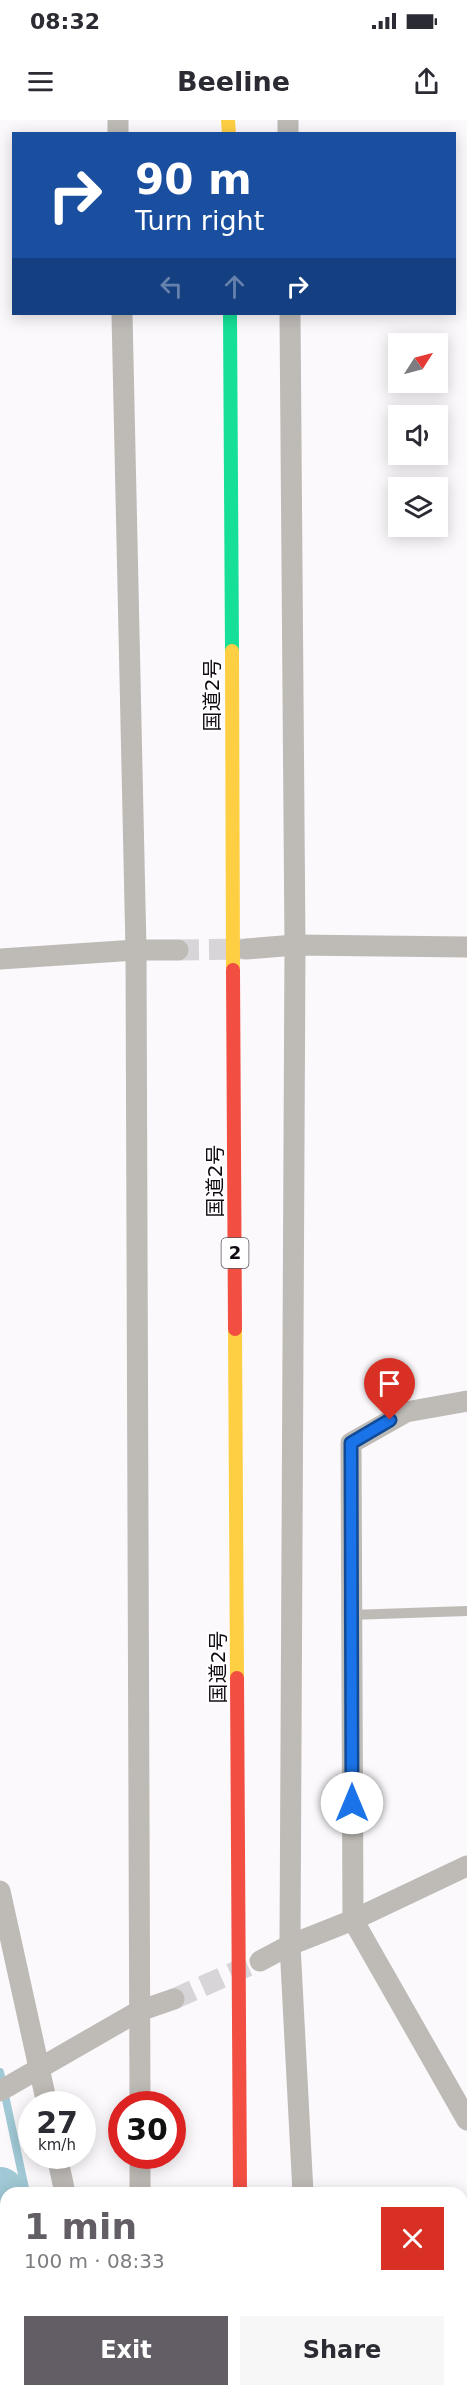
<!DOCTYPE html>
<html lang="en">
<head>
<meta charset="utf-8">
<style>
	:root { --surface:#fff; --page:#f7f7f7; --text:#2b2b33; --muted:#7c7c81; --accent:#635e65 }
	body { margin:0; font-family:"DejaVu Sans","Noto Sans JP",sans-serif; background:var(--page); color:var(--text); height:100vh; display:flex; flex-direction:column; font-size:22px; white-space:nowrap }
	* { box-sizing:border-box; margin:0 }
	p { font-size:20px; color:var(--muted) }
	.icon { flex:none; width:33px; height:33px; fill:none; stroke:currentColor; stroke-width:2; stroke-linecap:round; stroke-linejoin:round }
	.map { position:relative; flex:1; overflow:hidden }
	.panel { position:absolute; left:0px; top:2067px; width:468px; height:210px; display:flex; flex-direction:column; background:var(--surface); border-radius:18px 18px 0 0; box-shadow:0 3px 15px #0003 }
	.panel>* { flex:none }
	.hud { position:absolute; left:12px; top:12px; width:444px; height:183px; border-radius:0px; box-shadow:0 3px 15px #0003; background:#1a4fa0; color:#fff; overflow:hidden }
	.needle { width:39px; rotate:54deg }
	.fabs { position:absolute; left:388px; top:213px; display:grid; gap:12px }
	.fabs a { display:grid; place-items:center; width:60px; height:60px; border-radius:0px; background:var(--surface); box-shadow:0 3px 15px #0003; font-size:30px }
	.speed { position:absolute; left:18px; top:1971px; display:flex; gap:12px; font-size:30px; font-weight:700; text-align:center }
	.speed>* { display:grid; place-content:center; width:78px; height:78px; border-radius:50%; background:var(--surface); box-shadow:0 3px 15px #0003; line-height:1 }
	.speed small { font-size:15px; font-weight:400 }
	.speed .limit { border:9px solid #d22; background:#fff; color:#111 }
	.pin { position:absolute; display:grid; place-items:center; width:51px; height:51px; color:#fff; margin:-62px -26px; border-radius:50% 50% 50% 0; rotate:-45deg; box-shadow:0 0 6px #0007 }
	.pin .icon { rotate:45deg }
	.me { position:absolute; width:66px; margin:-33px; rotate:0deg; stroke-linejoin:round; filter:drop-shadow(0 0 4px #0008) }
	.turn { display:flex; align-items:center; gap:21px; height:126px; padding:0 24px; font-size:27px }
	.turn .icon { width:78px; height:78px; stroke-width:2.5 }
	.turn b { display:block; font-size:42px; line-height:51px }
	.lanes { display:flex; align-items:center; height:57px; padding:0 24px; background:#0003; justify-content:center; gap:30px; direction:ltr }
	.lanes .off { opacity:.35 }
	.round { display:grid; place-items:center; flex:none; width:63px; height:63px; border-radius:0px; background:var(--page) }
	.head { display:flex; align-items:center; justify-content:space-between; height:102px; padding:0 24px }
	h1 { font-size:36px; font-weight:600; line-height:45px; color:var(--accent) }
	.button { display:flex; gap:12px; margin-top:auto; padding:12px 24px }
	.button a { flex:1; height:69px; border-radius:0px; background:var(--accent); color:#fff; font-size:24px; font-weight:600; line-height:69px; text-align:center }
	.button a+a { background:var(--page); color:var(--text) }
	.status { display:flex; justify-content:space-between; align-items:center; height:42px; padding:0 30px; background:var(--surface); direction:ltr }
	.status svg { height:16px; fill:currentColor }
	header { display:flex; justify-content:space-between; align-items:center; height:78px; padding:0 24px; background:var(--surface); font-size:27px; font-weight:600 }
	.map>svg:first-child { display:block }
</style>
</head>
<body>
<div class="status"><b>08:32</b><svg viewBox="0 0 49 12"><path d="M0 12V9h3v3zM5 12V6h3v6zM10 12V3h3v9zM15 12V0h3v12zM26 1h20v11H26zM47 4h2v5h-2z"/></svg></div>
<header><svg class="icon" aria-label="menu" viewBox="0 0 24 24"><path d="M4 6h16M4 12h16M4 18h16"/></svg>Beeline<svg class="icon" aria-label="share" viewBox="0 0 24 24"><path d="M12 15V3M7 8l5-5 5 5M5 13v7h14v-7"/></svg></header>
<div class="map">
<svg width="467" height="2277" viewBox="0 0 467 2277">
	<rect width="100%" height="100%" fill="#fbf9fc"/>
	<g fill="none" stroke-linecap="round" stroke-linejoin="round">
		<polyline stroke="#a0c9d5" stroke-width="8" points="0,1952 26,2073"/>
		<g stroke="#a0c9d5" stroke-width="48">
			<polyline points="0,2071 6,2083"/>
			<polyline points="108,2271 111,2277"/>
		</g>
		<g stroke="#d8d5d9" stroke-width="21" stroke-dasharray="21 10" stroke-linecap="butt">
			<polyline points="178,830 243,829"/>
			<polyline points="174,1879 248,1846"/>
		</g>
		<polyline stroke="#bebab6" stroke-width="10" points="350,1495 467,1491"/>
		<g stroke="#bebab6" stroke-width="21">
			<polyline points="118,0 118,14"/>
			<polyline points="288,0 288,14"/>
			<polyline points="122,194 136,830 140,1984"/>
			<polyline points="290,194 295,825 290,1825 303,2073"/>
			<polyline points="246,829 295,825 467,827"/>
			<polyline points="0,839 136,830 178,830"/>
			<polyline points="467,1281 406,1292 351,1323 353,1800 467,2000"/>
			<polyline points="0,1771 47,1984"/>
			<polyline points="260,1841 290,1825 353,1800 467,1746"/>
			<polyline points="0,1971 139,1891 174,1879"/>
			<polyline points="57,2036 65,2073"/>
			<polyline points="140,2036 140,2073"/>
			<polyline points="0,2127 6,2139"/>
			<polyline points="70,2271 73,2277"/>
			<polyline points="166,2271 169,2277"/>
			<polyline points="313,2271 314,2277"/>
			<polyline points="141,2277 141,2271"/>
		</g>
		<polyline stroke="#16e098" stroke-width="14" points="230,194 232,531"/>
		<g stroke="#ffcf43" stroke-width="14">
			<polyline points="228,0 229,14"/>
			<polyline points="232,531 233,850"/>
			<polyline points="235,1209 237,1558"/>
			<polyline points="241,2271 241,2277"/>
		</g>
		<g stroke="#f24e42" stroke-width="14">
			<polyline points="233,850 235,1209"/>
			<polyline points="237,1558 240,2073"/>
		</g>
	</g>
	<g fill="none" stroke-linecap="round" stroke-linejoin="round">
		<g stroke="#114b97" stroke-width="15">
			<polyline id="route" points="352,1683 351,1323 390,1300"/>
		</g>
		<use href="#route" stroke="#1a73e8" stroke-width="10"/>
	</g>
	<g text-anchor="middle" stroke-width="4.5" stroke-linejoin="round" paint-order="stroke">
		<rect fill="#fff" stroke="#58545a" stroke-width="1.5" x="221.5" y="1118" width="27" height="30" rx="4.5"/>
		<g font-size="18" font-weight="bold" fill="#110a13">
			<text x="235" y="1139">2</text>
		</g>
		<g font-size="20" fill="#110a13" stroke="#fff">
			<text transform="translate(212 575) rotate(-90)" y="7">国道2号</text>
			<text transform="translate(215 1061) rotate(-90)" y="7">国道2号</text>
			<text transform="translate(218 1547) rotate(-90)" y="7">国道2号</text>
		</g>
	</g>
</svg>
<div class="fabs">
<a><svg class="needle" viewBox="-14 -14 28 28"><path d="M0-13l5 13h-10z" fill="#e53935"/><path d="M0 13l5-13h-10z" fill="#7c7c81"/></svg></a>
<a><svg class="icon" aria-label="sound" viewBox="0 0 24 24"><path d="M4 9h4l5-4v14l-5-4H4zM17 9q2 3 0 6"/></svg></a>
<a><svg class="icon" aria-label="layers" viewBox="0 0 24 24"><path d="M12 4l9 5-9 5-9-5zM3 14l9 5 9-5"/></svg></a>
</div>
<div class="speed"><div>27<small>km/h</small></div><div class="limit">30</div></div>
<div class="pin" style="left:390px;top:1300px;background:#d93025"><svg class="icon" aria-label="arrive" viewBox="0 0 24 24"><path d="M6 21V4h12l-3 4 3 4H6"/></svg></div>
<svg class="me" style="left:352px;top:1683px" viewBox="-20 -20 40 40"><circle r="19" fill="#fff"/><path d="M0-13L10 11 0 6-10 11z" fill="#1a73e8"/></svg>
<div class="hud">
<div class="turn"><svg class="icon" aria-label="right" viewBox="0 0 24 24"><path d="M7 20v-9h11M14 6l5 5-5 5"/></svg><div><b>90 m</b>Turn right</div></div>
<div class="lanes"><svg class="icon off" aria-label="left" viewBox="0 0 24 24"><path d="M17 20v-9H6M10 6l-5 5 5 5"/></svg><svg class="icon off" aria-label="ahead" viewBox="0 0 24 24"><path d="M12 20V5M6 11l6-6 6 6"/></svg><svg class="icon" aria-label="right" viewBox="0 0 24 24"><path d="M7 20v-9h11M14 6l5 5-5 5"/></svg></div>
</div>
<section class="panel">
<div class="head"><div><h1>1 min</h1><p>100 m · 08:33</p></div><a class="round" style="background:#d93025;color:#fff"><svg class="icon" aria-label="close" viewBox="0 0 24 24"><path d="M6 6l12 12M18 6L6 18"/></svg></a></div>
<div class="button"><a>Exit</a><a>Share</a></div>
</section>
</div>
</body>
</html>
